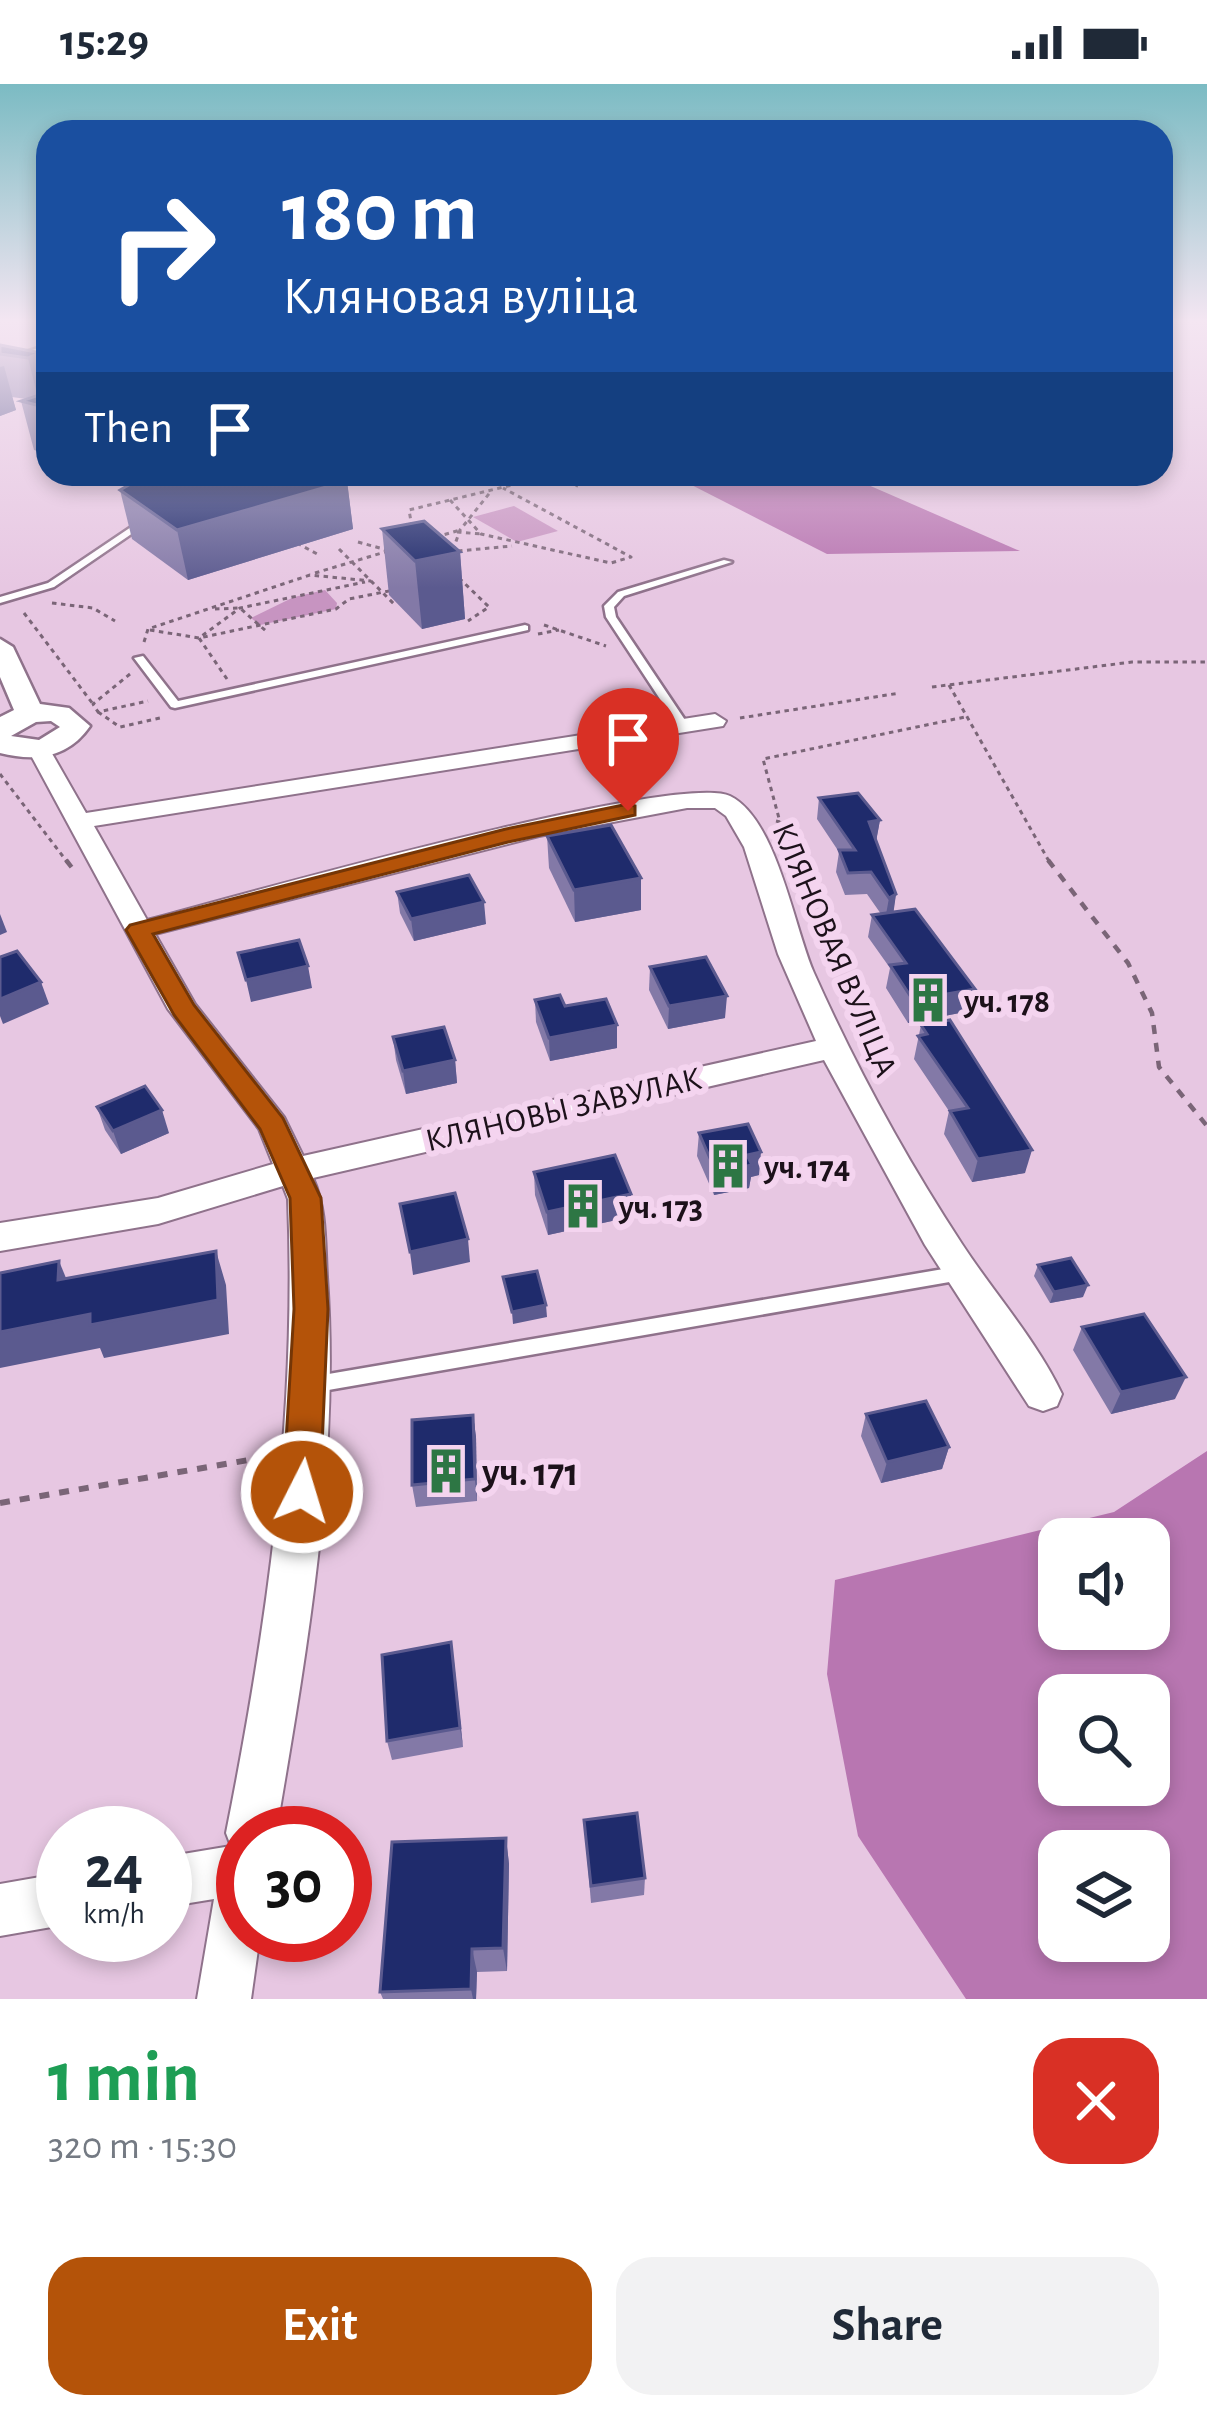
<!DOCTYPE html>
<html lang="en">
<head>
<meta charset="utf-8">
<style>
	:root { --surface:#fff; --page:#f2f2f3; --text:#1f2937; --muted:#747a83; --accent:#b45309 }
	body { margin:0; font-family:"Alegreya Sans",sans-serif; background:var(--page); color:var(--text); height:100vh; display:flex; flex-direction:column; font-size:45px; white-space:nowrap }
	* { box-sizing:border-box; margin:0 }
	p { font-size:39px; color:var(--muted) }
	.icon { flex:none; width:66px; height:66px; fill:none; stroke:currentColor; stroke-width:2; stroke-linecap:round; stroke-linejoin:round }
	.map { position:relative; height:1915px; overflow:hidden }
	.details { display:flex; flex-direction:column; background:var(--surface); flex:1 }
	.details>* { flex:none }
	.top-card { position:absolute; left:36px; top:36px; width:1137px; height:366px; border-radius:36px; box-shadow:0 6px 18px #0003; background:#1a4fa0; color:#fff; overflow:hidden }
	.controls { position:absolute; left:1038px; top:1434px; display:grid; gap:24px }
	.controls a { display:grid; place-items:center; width:132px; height:132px; border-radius:24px; background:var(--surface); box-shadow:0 6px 18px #0003; font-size:60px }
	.speed { position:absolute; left:36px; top:1722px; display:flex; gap:24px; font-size:60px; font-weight:700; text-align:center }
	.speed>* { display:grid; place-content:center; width:156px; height:156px; border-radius:50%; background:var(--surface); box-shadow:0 6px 18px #0003; line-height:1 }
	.speed small { font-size:30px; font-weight:400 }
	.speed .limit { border:18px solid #d22; background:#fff; color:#111 }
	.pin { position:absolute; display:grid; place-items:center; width:102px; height:102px; color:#fff; margin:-123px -51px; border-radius:50% 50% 50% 0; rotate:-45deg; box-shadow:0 0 12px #0007 }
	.pin .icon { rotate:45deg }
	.me { position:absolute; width:132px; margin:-66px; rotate:5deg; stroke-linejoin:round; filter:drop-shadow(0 0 9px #0008) }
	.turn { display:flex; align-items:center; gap:42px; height:252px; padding:0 48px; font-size:54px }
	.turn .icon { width:156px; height:156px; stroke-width:2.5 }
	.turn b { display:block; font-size:84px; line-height:102px }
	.then { display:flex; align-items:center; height:114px; padding:0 48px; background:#0003; gap:24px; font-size:45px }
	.round { display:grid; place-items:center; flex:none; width:126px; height:126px; border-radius:36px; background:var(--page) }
	.overview { display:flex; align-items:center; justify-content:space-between; height:204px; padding:0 48px }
	h1 { font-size:72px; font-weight:700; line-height:90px; color:#1e9e55 }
	.button { display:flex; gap:24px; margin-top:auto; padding:24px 48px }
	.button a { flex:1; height:138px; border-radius:36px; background:var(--accent); color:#fff; font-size:48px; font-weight:700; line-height:138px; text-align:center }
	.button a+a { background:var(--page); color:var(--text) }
	.status { display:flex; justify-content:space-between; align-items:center; height:84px; padding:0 60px; background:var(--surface); direction:ltr }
	.status svg { height:33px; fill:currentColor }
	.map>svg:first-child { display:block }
</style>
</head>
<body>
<div class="status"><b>15:29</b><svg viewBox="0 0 49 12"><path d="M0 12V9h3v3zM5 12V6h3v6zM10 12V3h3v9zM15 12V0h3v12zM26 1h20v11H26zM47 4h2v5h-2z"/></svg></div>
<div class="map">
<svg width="1207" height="1915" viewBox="0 0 1207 1915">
	<rect width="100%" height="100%" fill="#e7c7e2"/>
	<g fill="#c794c1">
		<polygon points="514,422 558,447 517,458 473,433"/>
		<polygon points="325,506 337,519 336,525 260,541 251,534 294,513"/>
	</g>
	<g fill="#b876b1" fill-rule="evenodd">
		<polygon points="670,390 843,390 1020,467 827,470"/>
		<path d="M1207,1367V1915H966L858,1752L827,1590L835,1496L1114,1428ZM1059,1455H1149V1545H1059ZM1059,1611H1149V1701H1059ZM1059,1767H1149V1857H1059Z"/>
	</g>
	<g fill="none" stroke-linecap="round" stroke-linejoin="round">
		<g stroke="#8f728b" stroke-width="5">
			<g id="service">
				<polygon points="48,261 48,265 0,280 0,276"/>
				<polygon points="143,435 147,438 146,440 54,503 0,519 0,513 48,499"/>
				<polygon points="724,476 732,478 624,512 614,523 616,533 689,642 687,644 679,644 606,533 604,522 618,508"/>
				<polygon points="525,541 528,542 528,546 175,624 171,623 134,574 143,572 178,617"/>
				<polygon points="961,1182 967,1184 970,1189 967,1194 961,1196 311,1309 304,1307 301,1301 304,1295 311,1293"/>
			</g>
		</g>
		<g stroke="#8f728b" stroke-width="4">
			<g id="minor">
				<path d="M715,630L726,637L723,642L94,742L147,836C231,814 676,687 730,712C777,735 794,844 814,889C856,983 905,1073 962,1160C994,1209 1037,1257 1062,1310L1057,1322L1043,1327L1029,1322L925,1161L824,976L313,1094C327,1125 325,1160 327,1193C340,1378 307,1567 276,1749H243V1851H260L251,1915H197L214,1815L165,1823V1773L231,1762L226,1749C268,1538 297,1330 288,1115L283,1102L158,1140L0,1167V1139L158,1114L273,1080L259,1045L168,925L27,664L30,659H46L86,729ZM687,724H715L726,732L744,763L778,870L816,957L303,1072L284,1033L195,920L155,850L539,752Z"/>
				<polygon points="63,1789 63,1841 0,1852 0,1800"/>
			</g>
		</g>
		<g stroke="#8f728b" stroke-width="5">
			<path id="tertiary" d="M0,555L13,563L40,620L69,624L90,642C68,674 36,678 0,669V633L14,626L0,593ZM51,637L60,643L39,656L11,652L36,638Z"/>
		</g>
		<g stroke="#7a6577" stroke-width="3" stroke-dasharray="4.5 4.5" stroke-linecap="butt">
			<polyline points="450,416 481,450 611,479 631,473 503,404"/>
			<polyline points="412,443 409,426 545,393 578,402"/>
			<polyline points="457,448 481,450"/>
			<polyline points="436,453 460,446"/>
			<polyline points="358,458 387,466"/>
			<polyline points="297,459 319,471"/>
			<polyline points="339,465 395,521"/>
			<polyline points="453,466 460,446 492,406"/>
			<polyline points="458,467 512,462"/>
			<polyline points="315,489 385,468"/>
			<polyline points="459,494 489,523 468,537"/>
			<polyline points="52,519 93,524 115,537"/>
			<polyline points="215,525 240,524 267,548"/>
			<polyline points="24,529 93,620"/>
			<polyline points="544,541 606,562"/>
			<polyline points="150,546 199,554 240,524 365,498"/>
			<polyline points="538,550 559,546"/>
			<polyline points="144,558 148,545 310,491 371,497"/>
			<polyline points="130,590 93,620 98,628 148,617"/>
			<polyline points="227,595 199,554 336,525 349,515 394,506"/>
			<polyline points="949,601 1050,779"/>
			<polyline points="932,603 1132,578 1207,578"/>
			<polyline points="98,628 120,643 164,633"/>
			<polyline points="740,634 900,609"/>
			<polyline points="0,690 68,779"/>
			<polyline points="776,737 780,738 763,675 965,633"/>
		</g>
		<g stroke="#7a6577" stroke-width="4.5" stroke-dasharray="9 9" stroke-linecap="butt">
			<polyline points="66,776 73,785"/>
			<polyline points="1048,776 1128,879 1152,929 1159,983 1207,1042"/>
		</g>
		<polyline stroke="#7a6577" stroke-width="6" stroke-dasharray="10 10" stroke-linecap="butt" points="0,1419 266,1373"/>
		<use href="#service" fill="#fff" fill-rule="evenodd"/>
		<use href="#minor" fill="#fff" fill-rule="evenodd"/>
		<use href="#tertiary" fill="#fff" fill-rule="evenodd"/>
	</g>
	<g fill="#8379a7">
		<polygon points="0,261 41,269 48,295 48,370 34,366 21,317 26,315 12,313 16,326 0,332"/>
		<polygon points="139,395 347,397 353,445 188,496 132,455 120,406"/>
		<polygon points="382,445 460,468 465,535 422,545 389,511"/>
		<polygon points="819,714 880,736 876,757 896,810 893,828 970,927 908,939 886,904 890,884 868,853 872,831 881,830 867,810 845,811 836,788 839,768 817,735"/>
		<polygon points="547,752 641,826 575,838 549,784"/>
		<polygon points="397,808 486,840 414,857 400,829"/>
		<polygon points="650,883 725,934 668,945 649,906"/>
		<polygon points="535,916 565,922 617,941 617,964 550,977 536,938"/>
		<polygon points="921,941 1025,1089 972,1098 944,1050 949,1027 914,975"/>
		<polygon points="393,953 455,976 457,999 406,1010 396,976"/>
		<polygon points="97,1023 169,1049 121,1070 105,1046"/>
		<polygon points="699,1049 759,1091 751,1093 749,1104 714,1111 697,1072"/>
		<polygon points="534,1088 630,1133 548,1151 535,1111"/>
		<polygon points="1038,1181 1083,1213 1050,1219 1034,1192"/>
		<polygon points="1082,1243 1175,1315 1111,1330 1073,1266"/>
		<polygon points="866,1330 949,1363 942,1385 881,1399 861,1352"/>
		<polygon points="473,1331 476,1353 477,1417 416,1423 412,1401"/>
		<polygon points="451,1558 463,1663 392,1676 387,1657"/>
		<polygon points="584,1736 645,1794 644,1811 591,1819"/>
		<polygon points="506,1754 509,1780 507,1887 477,1888 476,1915 383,1915 380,1908"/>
	</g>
	<g fill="#5b5a8f">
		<polygon points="41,269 48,296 48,314 39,318 28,274"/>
		<polygon points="4,282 16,326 0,332 0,283"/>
		<polygon points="347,397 353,445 188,496 177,446"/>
		<polygon points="460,468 465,535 422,545 415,477"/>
		<polygon points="880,736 876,758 869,738"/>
		<polygon points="641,794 641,826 575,838 574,806"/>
		<polygon points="896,810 893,832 885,836 889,814"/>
		<polygon points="484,818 486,840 414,857 411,835"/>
		<polygon points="0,830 7,848 0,851"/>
		<polygon points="308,882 312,904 251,918 246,896"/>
		<polygon points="41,898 49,920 3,940 0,932 0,915"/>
		<polygon points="975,905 970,927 908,939 913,916"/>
		<polygon points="727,912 725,934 668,945 669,922"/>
		<polygon points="617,941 617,964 550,977 549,954"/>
		<polygon points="455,976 457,999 406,1010 403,987"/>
		<polygon points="162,1026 169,1049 121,1070 113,1047"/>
		<polygon points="1032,1066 1025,1089 972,1098 978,1075"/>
		<polygon points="761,1068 759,1091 751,1093 749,1104 714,1111 716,1088 747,1071"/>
		<polygon points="631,1110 630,1133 548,1151 547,1128"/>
		<polygon points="468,1155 470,1178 413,1191 410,1168"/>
		<polygon points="216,1167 226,1201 229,1250 104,1274 100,1264 0,1284 0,1248"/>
		<polygon points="59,1177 73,1211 58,1196"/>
		<polygon points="1088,1201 1083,1213 1050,1219 1054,1208"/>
		<polygon points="546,1221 547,1233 513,1240 512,1228"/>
		<polygon points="1186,1293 1175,1315 1111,1330 1121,1308"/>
		<polygon points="473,1331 476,1353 477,1417 475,1395"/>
		<polygon points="949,1363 942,1385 881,1399 887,1378"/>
		<polygon points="451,1558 454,1578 463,1663 460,1644"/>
		<polygon points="506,1754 509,1780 507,1887 503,1864"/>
		<polygon points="472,1865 477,1888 476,1915 473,1915 471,1905"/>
	</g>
	<g fill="#1f2b6c" stroke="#5b5a8f" stroke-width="3">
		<polygon points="0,261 41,269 28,274 0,270"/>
		<polygon points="48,308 48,324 21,317"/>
		<polygon points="140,390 333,390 347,397 177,446 120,406 139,395"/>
		<polygon points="424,437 460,468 415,477 382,445"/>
		<polygon points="858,709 880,736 869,738 896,810 889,814 871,788 848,789 839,766 855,766 819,714"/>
		<polygon points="611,741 641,794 574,806 547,752"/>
		<polygon points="469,791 484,818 411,835 397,808"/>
		<polygon points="915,825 975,905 913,916 890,881 906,879 872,831"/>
		<polygon points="299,856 308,882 246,896 238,869"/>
		<polygon points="17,867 41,898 0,915 0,873"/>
		<polygon points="706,873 727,912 669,922 650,883"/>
		<polygon points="560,911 565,922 606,915 617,941 549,954 535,916"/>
		<polygon points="950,936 1032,1066 978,1075 950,1027 968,1024 918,952 927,950 921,941"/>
		<polygon points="444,943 455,976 403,987 393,953"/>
		<polygon points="145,1002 162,1026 113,1047 97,1023"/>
		<polygon points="748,1040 761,1068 747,1071 752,1081 716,1088 699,1049"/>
		<polygon points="615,1071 631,1110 547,1128 534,1088"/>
		<polygon points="455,1109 468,1155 410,1168 400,1120"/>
		<polygon points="216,1167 218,1216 90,1241 90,1230 0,1248 0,1189 59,1177 58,1196"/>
		<polygon points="1071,1174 1088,1201 1054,1208 1038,1181"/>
		<polygon points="537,1187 546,1221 512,1228 503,1193"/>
		<polygon points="1144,1230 1186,1293 1121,1308 1082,1243"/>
		<polygon points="926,1317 949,1363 887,1378 866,1330"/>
		<polygon points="473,1331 475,1395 412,1401 412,1336"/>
		<polygon points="451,1558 460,1644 387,1657 382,1571"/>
		<polygon points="637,1729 645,1794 591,1802 584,1736"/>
		<polygon points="506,1754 503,1864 472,1865 471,1905 380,1908 392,1758"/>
	</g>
	<linearGradient id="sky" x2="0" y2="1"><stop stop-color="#7bbbc3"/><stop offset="0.47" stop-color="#f4e6f2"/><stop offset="1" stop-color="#f4e6f2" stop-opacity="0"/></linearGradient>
	<rect width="1207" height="504" fill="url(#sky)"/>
	<polygon fill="#b45309" stroke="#753606" stroke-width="3" points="628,720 635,722 635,731 508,758 153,850 194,921 283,1034 321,1114 328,1225 320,1408 315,1420 302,1425 288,1420 283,1408 294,1225 290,1114 260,1045 174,931 126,846 130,841 506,745"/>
	<defs>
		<g id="building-bare" transform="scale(3.6)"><path d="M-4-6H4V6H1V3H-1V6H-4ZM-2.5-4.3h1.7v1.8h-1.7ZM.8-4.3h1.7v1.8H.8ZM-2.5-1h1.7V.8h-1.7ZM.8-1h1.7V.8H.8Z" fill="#2d7644" stroke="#f4d4ef" stroke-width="2.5" paint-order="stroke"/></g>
	</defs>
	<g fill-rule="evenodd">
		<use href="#building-bare" x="928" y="916"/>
		<use href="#building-bare" x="728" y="1082"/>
		<use href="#building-bare" x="583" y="1122"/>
		<use href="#building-bare" x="446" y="1387"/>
	</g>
	<g text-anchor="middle" stroke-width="12" stroke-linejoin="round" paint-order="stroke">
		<g font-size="33" fill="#1c111a" stroke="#f4d4ef">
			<text transform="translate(836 865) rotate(67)" y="12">КЛЯНОВАЯ ВУЛІЦА</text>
			<text transform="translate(563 1024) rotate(-13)" y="12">КЛЯНОВЫ ЗАВУЛАК</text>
		</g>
		<g font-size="33" font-weight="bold" fill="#1c111a" stroke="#f4d4ef" text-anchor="start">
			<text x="964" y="928">уч. 178</text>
			<text x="764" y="1094">уч. 174</text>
			<text x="619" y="1134">уч. 173</text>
		</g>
		<g font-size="39" font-weight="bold" fill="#1c111a" stroke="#f4d4ef" text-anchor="start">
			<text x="482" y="1401">уч. 171</text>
		</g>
	</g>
</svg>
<div class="controls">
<a><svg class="icon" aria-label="sound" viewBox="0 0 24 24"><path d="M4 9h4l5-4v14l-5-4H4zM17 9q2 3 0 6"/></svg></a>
<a><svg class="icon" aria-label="search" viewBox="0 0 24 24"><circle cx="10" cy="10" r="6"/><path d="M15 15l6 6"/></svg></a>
<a><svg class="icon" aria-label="layers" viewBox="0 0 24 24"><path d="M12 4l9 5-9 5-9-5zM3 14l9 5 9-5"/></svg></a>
</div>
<div class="speed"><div>24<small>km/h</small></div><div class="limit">30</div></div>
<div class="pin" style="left:628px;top:727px;background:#d93025"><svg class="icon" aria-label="arrive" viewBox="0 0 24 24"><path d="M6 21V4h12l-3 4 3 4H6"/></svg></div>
<svg class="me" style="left:302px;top:1408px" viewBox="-20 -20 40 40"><circle r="17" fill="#b45309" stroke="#fff" stroke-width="3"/><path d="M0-11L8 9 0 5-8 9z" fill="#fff"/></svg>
<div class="top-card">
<div class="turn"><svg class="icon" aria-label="right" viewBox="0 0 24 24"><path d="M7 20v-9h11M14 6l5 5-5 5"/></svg><div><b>180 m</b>Кляновая вуліца</div></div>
<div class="then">Then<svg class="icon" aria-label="arrive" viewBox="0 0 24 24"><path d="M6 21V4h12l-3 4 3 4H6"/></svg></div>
</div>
</div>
<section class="details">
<div class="overview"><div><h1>1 min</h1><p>320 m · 15:30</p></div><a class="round" style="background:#d93025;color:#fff"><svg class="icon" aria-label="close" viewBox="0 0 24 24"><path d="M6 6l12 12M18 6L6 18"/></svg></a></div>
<div class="button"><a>Exit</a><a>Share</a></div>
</section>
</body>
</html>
